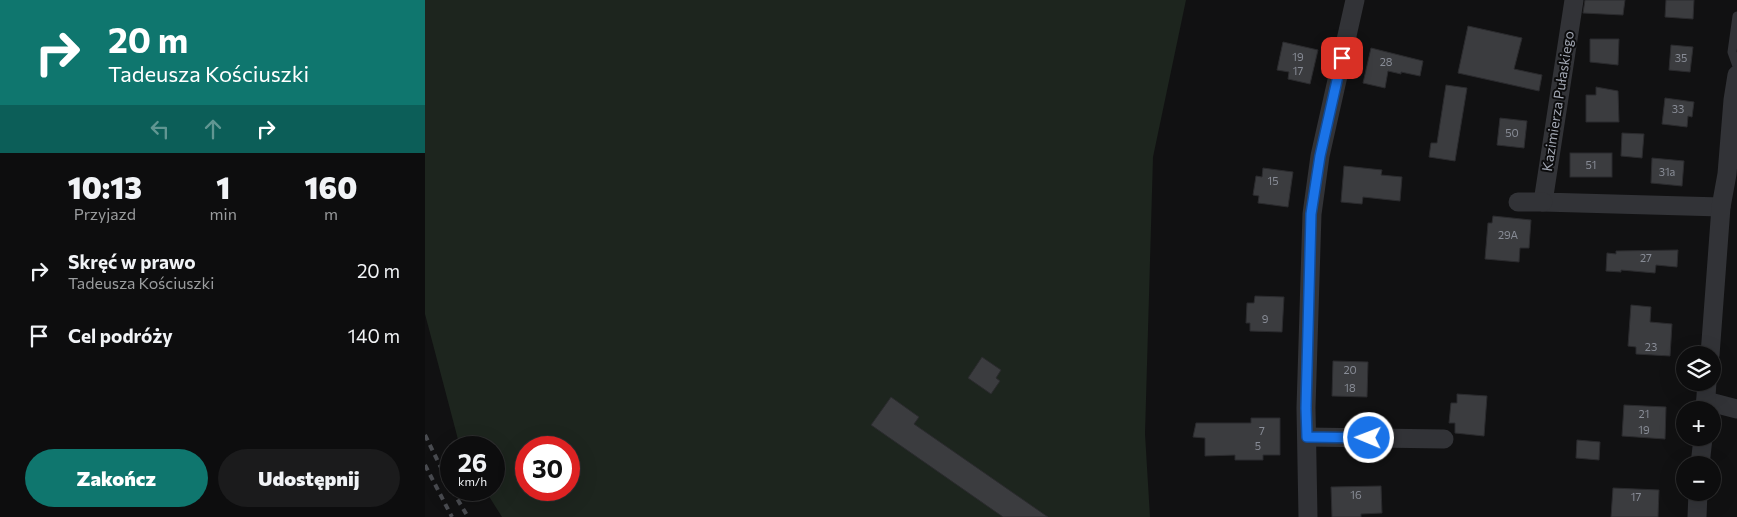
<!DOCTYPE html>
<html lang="pl">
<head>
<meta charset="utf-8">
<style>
	:root { --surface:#0d0d0e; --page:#1b1b1c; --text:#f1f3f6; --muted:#9a9c9e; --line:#2d2d2e; --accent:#0f766e }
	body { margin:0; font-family:Commissioner,sans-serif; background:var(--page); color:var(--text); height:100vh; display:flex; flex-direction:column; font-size:19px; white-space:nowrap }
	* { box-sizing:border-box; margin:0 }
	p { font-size:16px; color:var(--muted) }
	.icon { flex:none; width:28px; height:28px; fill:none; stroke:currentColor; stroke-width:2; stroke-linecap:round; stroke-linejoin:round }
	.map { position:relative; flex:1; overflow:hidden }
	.panel { display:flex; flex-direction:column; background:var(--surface); width:425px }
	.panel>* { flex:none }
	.guide { background:#0f766e; color:#fff; overflow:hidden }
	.buttons { position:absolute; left:1251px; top:346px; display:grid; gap:10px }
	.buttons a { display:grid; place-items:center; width:45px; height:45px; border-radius:50%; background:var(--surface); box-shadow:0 5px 20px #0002,0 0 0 1px var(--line); font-size:25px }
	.speed { position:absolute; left:15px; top:436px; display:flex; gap:10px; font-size:25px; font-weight:700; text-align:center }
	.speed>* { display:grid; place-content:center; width:65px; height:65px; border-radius:50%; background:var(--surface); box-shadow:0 5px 20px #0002,0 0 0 1px var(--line); line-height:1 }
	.speed small { font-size:12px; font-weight:400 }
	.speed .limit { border:8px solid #d22; background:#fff; color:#111 }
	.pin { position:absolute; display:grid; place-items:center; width:42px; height:42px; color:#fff; margin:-21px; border-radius:10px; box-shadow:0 2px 8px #0006 }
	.me { position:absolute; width:55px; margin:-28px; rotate:271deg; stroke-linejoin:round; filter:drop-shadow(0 0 4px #0008) }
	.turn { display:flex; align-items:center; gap:18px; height:105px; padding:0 25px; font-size:22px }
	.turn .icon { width:65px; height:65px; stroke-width:2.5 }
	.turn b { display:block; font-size:35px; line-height:42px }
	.lanes { display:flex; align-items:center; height:48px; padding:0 25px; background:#0003; justify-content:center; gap:25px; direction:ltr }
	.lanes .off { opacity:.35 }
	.eta { display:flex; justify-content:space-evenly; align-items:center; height:85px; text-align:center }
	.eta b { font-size:30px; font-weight:800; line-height:35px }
	.button { display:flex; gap:10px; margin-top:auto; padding:10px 25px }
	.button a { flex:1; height:58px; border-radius:30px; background:var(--accent); color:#fff; font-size:20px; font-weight:800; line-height:58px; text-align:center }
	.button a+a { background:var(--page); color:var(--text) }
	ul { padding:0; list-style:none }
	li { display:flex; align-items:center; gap:15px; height:65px; padding:0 25px }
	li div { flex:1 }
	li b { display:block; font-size:19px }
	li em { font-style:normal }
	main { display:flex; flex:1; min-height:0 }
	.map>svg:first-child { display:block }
</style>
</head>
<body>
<main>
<section class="panel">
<div class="guide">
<div class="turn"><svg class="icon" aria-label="right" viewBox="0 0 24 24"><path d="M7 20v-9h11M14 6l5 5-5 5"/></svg><div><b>20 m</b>Tadeusza Kościuszki</div></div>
<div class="lanes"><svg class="icon off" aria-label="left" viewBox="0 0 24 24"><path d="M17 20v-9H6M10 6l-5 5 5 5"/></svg><svg class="icon off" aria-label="ahead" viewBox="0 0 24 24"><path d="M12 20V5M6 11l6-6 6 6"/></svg><svg class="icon" aria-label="right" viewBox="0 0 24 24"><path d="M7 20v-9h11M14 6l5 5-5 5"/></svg></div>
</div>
<div class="eta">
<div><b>10:13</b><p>Przyjazd</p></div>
<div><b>1</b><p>min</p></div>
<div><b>160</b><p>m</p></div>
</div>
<ul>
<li><svg class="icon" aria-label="right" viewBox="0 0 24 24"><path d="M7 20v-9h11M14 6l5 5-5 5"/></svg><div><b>Skręć w prawo</b><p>Tadeusza Kościuszki</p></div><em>20 m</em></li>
<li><svg class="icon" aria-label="arrive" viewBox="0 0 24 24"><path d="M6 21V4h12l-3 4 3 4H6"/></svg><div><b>Cel podróży</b></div><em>140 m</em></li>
</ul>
<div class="button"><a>Zakończ</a><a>Udostępnij</a></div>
</section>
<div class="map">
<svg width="1312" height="517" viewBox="0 0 1312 517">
	<rect width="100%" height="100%" fill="#111112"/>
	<path fill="#1d251e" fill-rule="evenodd" d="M0,0H761L728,157L720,434L725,517H77L60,490H69V448L35,447L0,314ZM101,448H144V490H101Z"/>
	<g fill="#3b3c3f" stroke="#2b2b2e">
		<polygon points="1160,0 1200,0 1198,15 1158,13"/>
		<polygon points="1241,0 1269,0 1268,19 1240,17"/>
		<polygon points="1043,26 1097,38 1089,69 1117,75 1114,91 1033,73"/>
		<polygon points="1165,39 1194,39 1193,65 1165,62"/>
		<polygon points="858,42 893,50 885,84 863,79 864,72 852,70"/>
		<polygon points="1246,45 1268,47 1265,72 1244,70"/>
		<polygon points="946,48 998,61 995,76 976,72 976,74 963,71 960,88 938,83"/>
		<polygon points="1021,85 1042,88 1030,161 1004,157 1006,143 1012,143"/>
		<polygon points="1171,87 1193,91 1194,122 1161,122 1161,95 1171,95"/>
		<polygon points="1240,98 1269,102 1267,117 1263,116 1262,127 1237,124"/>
		<polygon points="1075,118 1102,121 1099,148 1072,145"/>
		<polygon points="1197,133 1219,134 1217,158 1196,156"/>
		<rect x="1145" y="153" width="42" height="24"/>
		<polygon points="1227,158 1259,161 1257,186 1226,183"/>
		<polygon points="919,166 957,170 956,175 977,177 975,201 938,197 937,204 916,202"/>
		<polygon points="838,168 868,172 863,207 833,203 834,196 828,195 831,176 837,177"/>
		<polygon points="1068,216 1106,220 1104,248 1095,248 1094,262 1060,259 1063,223 1067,223"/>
		<polygon points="1253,250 1252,267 1231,265 1230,273 1196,270 1196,272 1181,271 1182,253 1191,254 1191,251"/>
		<polygon points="830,296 859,297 857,332 825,331 825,323 821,323 822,303 829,303"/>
		<polygon points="1206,305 1226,307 1225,322 1247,324 1245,356 1211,354 1211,347 1203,346"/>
		<polygon points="557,357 576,370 571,378 575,381 566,394 543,378"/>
		<polygon points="908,361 943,362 942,397 907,396"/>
		<polygon points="1032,394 1062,396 1059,436 1030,433 1030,423 1024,423 1026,403 1032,403"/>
		<polygon points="466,397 494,417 489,424 623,517 578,517 446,425"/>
		<polygon points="1199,405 1241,407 1240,439 1197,436"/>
		<polygon points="826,418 855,418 855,455 838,455 838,460 810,460 810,455 780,456 780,438 768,437 771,423 826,423"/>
		<polygon points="1152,440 1175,442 1174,460 1151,458"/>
		<polygon points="956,486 957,513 936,514 936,517 907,517 906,487"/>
		<polygon points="1188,488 1234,490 1233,517 1186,517"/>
	</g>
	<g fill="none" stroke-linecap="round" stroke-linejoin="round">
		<polyline stroke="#323337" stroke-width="9" points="1312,16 1307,52 1312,66"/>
		<g stroke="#323337" stroke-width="19">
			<polyline points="1149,0 1118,202 1296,207"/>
			<polyline points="1093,202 1118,202"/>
			<polyline points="1285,355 1296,207 1302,174 1308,100 1312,75"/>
			<polyline points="1281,401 1312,409"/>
			<polyline points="1280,410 1282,382"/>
			<polyline points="882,437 1019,439"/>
			<polyline points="1275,465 1278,438"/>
			<polyline points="883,517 881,408 887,214 895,156 930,0"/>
			<polyline points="1272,517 1273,492"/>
		</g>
		<g stroke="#494b50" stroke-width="4" stroke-dasharray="6 5" stroke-linecap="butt">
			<polyline points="0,435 26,488"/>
			<polyline points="0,465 27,517"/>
			<polyline points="27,490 43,517"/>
		</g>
	</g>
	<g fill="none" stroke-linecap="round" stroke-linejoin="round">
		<g stroke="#114b97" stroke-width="12">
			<polyline id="route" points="917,58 895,156 886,214 881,408 882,437 944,438"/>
		</g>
		<use href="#route" stroke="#1a73e8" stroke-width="9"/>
	</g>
	<g text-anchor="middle" stroke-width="4" stroke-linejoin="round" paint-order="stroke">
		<g font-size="11" fill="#888c96">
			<text x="873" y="61">19</text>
			<text x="1256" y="62">35</text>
			<text x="961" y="66">28</text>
			<text x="873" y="75">17</text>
			<text x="1253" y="113">33</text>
			<text x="1087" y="137">50</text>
			<text x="1166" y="169">51</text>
			<text x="1242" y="176">31a</text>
			<text x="848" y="185">15</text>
			<text x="1083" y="239">29A</text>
			<text x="1221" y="262">27</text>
			<text x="840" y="323">9</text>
			<text x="1226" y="351">23</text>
			<text x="925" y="374">20</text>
			<text x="925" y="392">18</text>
			<text x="1219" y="418">21</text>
			<text x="1219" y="434">19</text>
			<text x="837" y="435">7</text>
			<text x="833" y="450">5</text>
			<text x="931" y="499">16</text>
			<text x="1211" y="501">17</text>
		</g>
		<g font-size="14" fill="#a2a7b3" stroke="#0c0c0d">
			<text transform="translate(1133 101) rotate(-81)" y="5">Kazimierza Pułaskiego</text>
		</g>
	</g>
</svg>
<div class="buttons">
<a><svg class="icon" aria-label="layers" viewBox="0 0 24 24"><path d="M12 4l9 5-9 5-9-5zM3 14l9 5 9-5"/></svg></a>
<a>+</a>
<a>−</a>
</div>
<div class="speed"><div>26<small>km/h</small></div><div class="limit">30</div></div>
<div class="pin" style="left:917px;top:58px;background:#d93025"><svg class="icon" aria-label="arrive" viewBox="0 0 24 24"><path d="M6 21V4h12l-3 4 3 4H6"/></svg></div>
<svg class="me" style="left:944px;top:438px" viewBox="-20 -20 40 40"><circle r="17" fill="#1a73e8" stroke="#fff" stroke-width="3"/><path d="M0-11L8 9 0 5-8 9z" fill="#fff"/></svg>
</div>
</main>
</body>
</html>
